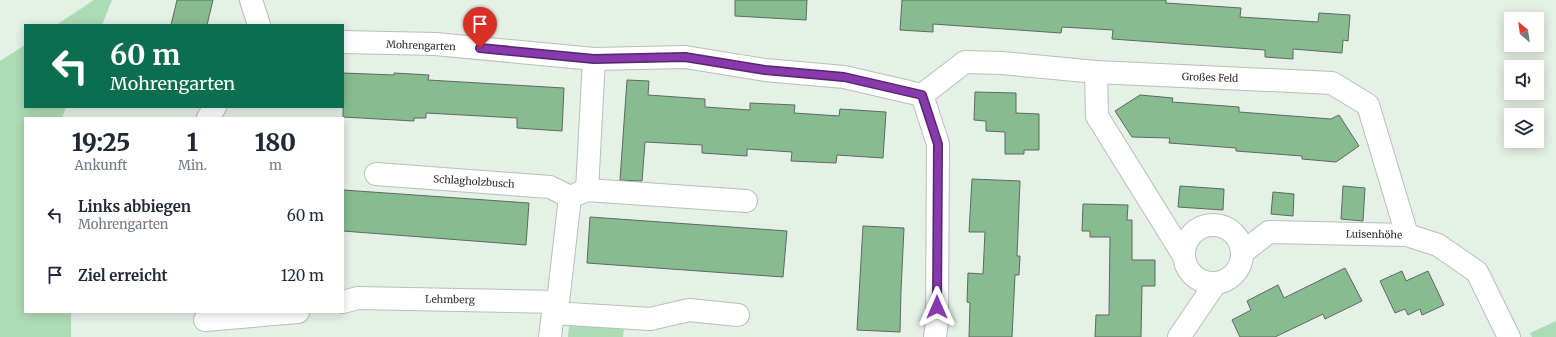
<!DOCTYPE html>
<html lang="de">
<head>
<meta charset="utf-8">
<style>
	:root { --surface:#fff; --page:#f6f6f7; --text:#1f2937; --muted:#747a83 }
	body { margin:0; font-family:Merriweather,serif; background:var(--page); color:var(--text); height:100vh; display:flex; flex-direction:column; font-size:15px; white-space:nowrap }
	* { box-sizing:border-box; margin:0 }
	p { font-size:13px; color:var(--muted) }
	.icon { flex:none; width:22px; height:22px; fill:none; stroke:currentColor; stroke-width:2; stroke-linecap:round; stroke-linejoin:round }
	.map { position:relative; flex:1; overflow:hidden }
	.panel { position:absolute; left:24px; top:117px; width:320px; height:196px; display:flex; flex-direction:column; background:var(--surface); border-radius:0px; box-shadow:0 2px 10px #0003 }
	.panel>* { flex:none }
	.banner { position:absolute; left:24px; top:24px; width:320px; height:84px; border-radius:0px; box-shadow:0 2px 10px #0003; background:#0b6e4f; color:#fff; overflow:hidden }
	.needle { width:26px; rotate:331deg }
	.buttons { position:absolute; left:1504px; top:12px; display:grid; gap:8px }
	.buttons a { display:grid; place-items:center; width:40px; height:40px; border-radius:0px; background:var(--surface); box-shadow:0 2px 10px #0003; font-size:20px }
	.pin { position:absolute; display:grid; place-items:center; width:34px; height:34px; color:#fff; margin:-41px -17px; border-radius:50% 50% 50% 0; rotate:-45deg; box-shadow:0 0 4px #0007 }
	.pin .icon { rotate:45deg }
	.me { position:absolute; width:44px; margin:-22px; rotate:0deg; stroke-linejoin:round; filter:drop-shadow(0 0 3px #0008) }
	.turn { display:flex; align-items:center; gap:14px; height:84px; padding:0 20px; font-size:18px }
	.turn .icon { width:52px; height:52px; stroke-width:2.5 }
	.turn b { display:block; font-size:28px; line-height:34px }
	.eta { display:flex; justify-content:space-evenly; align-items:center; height:68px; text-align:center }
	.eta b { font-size:24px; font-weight:800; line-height:28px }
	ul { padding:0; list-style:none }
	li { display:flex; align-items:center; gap:12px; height:60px; padding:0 20px }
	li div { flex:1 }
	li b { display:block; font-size:15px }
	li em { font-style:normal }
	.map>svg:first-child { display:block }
</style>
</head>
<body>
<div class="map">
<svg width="1556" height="337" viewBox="0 0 1556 337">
	<rect width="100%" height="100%" fill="#e5f0e7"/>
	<g fill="#addcb4">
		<polygon points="94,0 112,0 102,25 56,25"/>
		<polygon points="25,45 25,107 66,107 62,118 25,118 25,312 71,312 71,337 0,337 0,61"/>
		<polygon points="1556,321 1556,337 1532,337 1530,333"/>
		<polygon points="569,326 624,328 623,337 568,337"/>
	</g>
	<g fill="#86bc90" stroke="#5f6860">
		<polygon points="177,0 213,0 207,25 171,25"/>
		<polygon points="735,0 807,0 806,20 735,16"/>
		<polygon points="902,0 1166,0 1166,3 1241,8 1240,17 1318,22 1319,13 1350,15 1348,41 1343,40 1342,53 1293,49 1293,59 1265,57 1265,50 1112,39 1113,30 1062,27 1061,33 933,24 933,32 900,30"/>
		<polygon points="343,73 394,75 394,73 429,75 428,80 564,88 562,131 517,128 517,118 426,113 426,118 414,118 414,121 343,117"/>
		<polygon points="627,80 649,81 648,95 705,99 705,107 750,110 750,103 795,105 794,113 839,116 840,109 886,112 883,158 837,155 836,163 791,161 792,152 747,149 747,156 702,153 702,145 645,142 642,181 620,180"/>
		<polygon points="975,92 1016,93 1016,113 1039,114 1039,150 1024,150 1024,154 1005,154 1005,132 986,131 986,121 974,120"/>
		<polygon points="1140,95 1173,98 1172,102 1239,107 1239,112 1331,119 1339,115 1359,146 1336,162 1302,159 1302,156 1236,151 1236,148 1169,143 1170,138 1132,137 1115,111"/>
		<polygon points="972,179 1020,181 1017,256 1020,256 1019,275 1015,275 1012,337 969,337 970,303 967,302 968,273 983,274 985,232 969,232"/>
		<polygon points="1180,186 1224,189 1223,210 1178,207"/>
		<polygon points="1343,186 1365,188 1363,221 1341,219"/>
		<polygon points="343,190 529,203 526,245 343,231"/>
		<polygon points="1273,192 1294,194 1293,216 1271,214"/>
		<polygon points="1083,204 1128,205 1127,220 1132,220 1132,260 1155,260 1155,286 1142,286 1141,337 1095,337 1096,315 1109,315 1110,237 1090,237 1090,231 1082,231"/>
		<polygon points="590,217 787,231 783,277 587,263"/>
		<polygon points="863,226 904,228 901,291 900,332 857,330"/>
		<polygon points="1345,268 1362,301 1325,319 1323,314 1275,337 1240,337 1232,320 1251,310 1247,301 1278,285 1284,298"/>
		<polygon points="1402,271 1406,281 1428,271 1444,305 1422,315 1420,309 1408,315 1405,309 1395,313 1380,281"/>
	</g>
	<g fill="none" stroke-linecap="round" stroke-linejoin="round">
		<g stroke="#b6c0b7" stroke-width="24">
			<g id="street">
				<polyline points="251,0 259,25"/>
				<polyline points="343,42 435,44 594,59 685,57 765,70 844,77 922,95 938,144 937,321 935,337"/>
				<polyline points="1096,72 1097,116 1184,256"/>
				<polyline points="922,95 965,62 1002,63 1096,72 1332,83 1368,105 1407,235"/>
				<polyline points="208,118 215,107"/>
				<polyline points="376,174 550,187 570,197"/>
				<polyline points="587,190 746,201"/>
				<circle cx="1213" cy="254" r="29"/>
				<polyline points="1243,252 1269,232 1407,235 1438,245 1477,272 1509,337"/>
				<polyline points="343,302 358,298 558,302"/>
				<polyline points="553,313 650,319 689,310 738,315"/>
				<polyline points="205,320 298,312"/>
				<polyline points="550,337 553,313 558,302 570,197 587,190 594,59"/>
				<polyline points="1179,337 1215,284"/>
			</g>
		</g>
		<use href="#street" stroke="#fff" stroke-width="22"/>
	</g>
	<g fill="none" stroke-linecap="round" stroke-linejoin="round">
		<g stroke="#57266f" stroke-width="10">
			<polyline id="route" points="480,48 594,59 685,57 765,70 844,77 922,95 938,144 937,307"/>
		</g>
		<use href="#route" stroke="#863aab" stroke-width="7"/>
	</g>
	<g text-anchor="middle" stroke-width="3" stroke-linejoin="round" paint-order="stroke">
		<g font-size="10" fill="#2c302c" stroke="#fff">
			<text transform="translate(421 45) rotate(2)" y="4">Mohrengarten</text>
			<text transform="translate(1210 77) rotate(2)" y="4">Großes Feld</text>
			<text transform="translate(474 181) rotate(4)" y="4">Schlagholzbusch</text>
			<text transform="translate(1374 234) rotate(1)" y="4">Luisenhöhe</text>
			<text transform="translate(450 299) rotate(1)" y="4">Lehmberg</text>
		</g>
	</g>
</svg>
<div class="buttons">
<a><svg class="needle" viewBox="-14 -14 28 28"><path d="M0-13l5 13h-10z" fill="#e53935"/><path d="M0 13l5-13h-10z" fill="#747a83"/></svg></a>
<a><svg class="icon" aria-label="sound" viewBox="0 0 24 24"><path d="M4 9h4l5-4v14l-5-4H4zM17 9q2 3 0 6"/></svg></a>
<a><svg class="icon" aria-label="layers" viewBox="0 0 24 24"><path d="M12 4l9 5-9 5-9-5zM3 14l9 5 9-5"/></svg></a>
</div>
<div class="pin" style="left:480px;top:48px;background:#d93025"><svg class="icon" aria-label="arrive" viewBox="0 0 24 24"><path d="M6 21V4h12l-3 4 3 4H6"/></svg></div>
<svg class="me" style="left:937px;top:307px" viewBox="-20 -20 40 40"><path d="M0-17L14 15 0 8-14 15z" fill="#863aab" stroke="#fff" stroke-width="4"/></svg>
<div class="banner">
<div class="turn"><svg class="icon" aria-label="left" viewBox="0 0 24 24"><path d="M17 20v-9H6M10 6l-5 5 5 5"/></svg><div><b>60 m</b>Mohrengarten</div></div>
</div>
<section class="panel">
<div class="eta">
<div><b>19:25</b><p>Ankunft</p></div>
<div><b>1</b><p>Min.</p></div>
<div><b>180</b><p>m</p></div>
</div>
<ul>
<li><svg class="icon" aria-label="left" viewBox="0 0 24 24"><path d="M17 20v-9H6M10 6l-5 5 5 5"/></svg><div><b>Links abbiegen</b><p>Mohrengarten</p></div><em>60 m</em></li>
<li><svg class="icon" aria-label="arrive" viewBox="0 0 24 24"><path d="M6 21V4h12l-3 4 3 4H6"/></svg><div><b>Ziel erreicht</b></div><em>120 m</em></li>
</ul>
</section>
</div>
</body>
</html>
